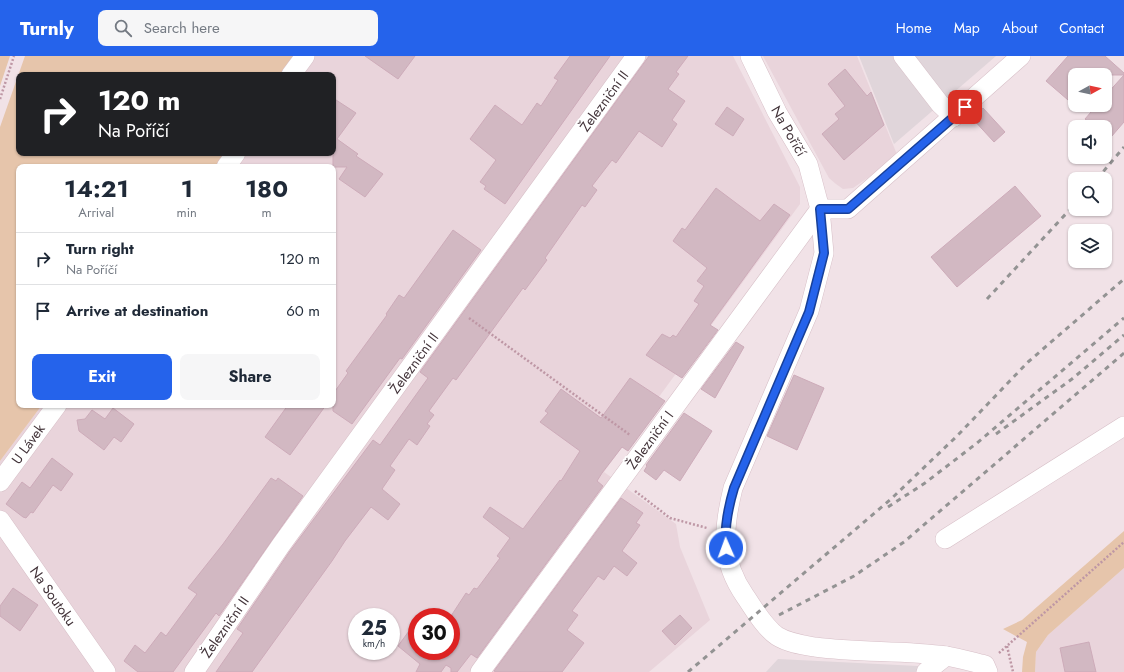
<!DOCTYPE html>
<html lang="en">
<head>
<meta charset="utf-8">
<style>
	:root { --surface:#fff; --page:#f6f6f7; --text:#1f2937; --muted:#747a83; --line:#e0e1e3; --accent:#2563eb }
	body { margin:0; font-family:Jost,sans-serif; background:var(--page); color:var(--text); height:100vh; display:flex; flex-direction:column; font-size:15px; white-space:nowrap }
	* { box-sizing:border-box; margin:0 }
	p { font-size:13px; color:var(--muted) }
	.icon { flex:none; width:22px; height:22px; fill:none; stroke:currentColor; stroke-width:2; stroke-linecap:round; stroke-linejoin:round }
	.map { position:relative; flex:1; overflow:hidden }
	.sheet { position:absolute; left:16px; top:108px; width:320px; height:244px; display:flex; flex-direction:column; background:var(--surface); border-radius:8px; box-shadow:0 1px 3px #0004 }
	.sheet>* { flex:none }
	.top-card { position:absolute; left:16px; top:16px; width:320px; height:84px; border-radius:8px; box-shadow:0 1px 3px #0004; background:#202124; color:#fff; overflow:hidden }
	.needle { width:26px; rotate:82deg }
	.tools { position:absolute; left:1068px; top:12px; display:grid; gap:8px }
	.tools a { display:grid; place-items:center; width:44px; height:44px; border-radius:8px; background:var(--surface); box-shadow:0 1px 3px #0004; font-size:20px }
	.speed { position:absolute; left:348px; top:552px; display:flex; gap:8px; font-size:20px; font-weight:700; text-align:center }
	.speed>* { display:grid; place-content:center; width:52px; height:52px; border-radius:50%; background:var(--surface); box-shadow:0 1px 3px #0004; line-height:1 }
	.speed small { font-size:10px; font-weight:400 }
	.speed .limit { border:6px solid #d22; background:#fff; color:#111 }
	.pin { position:absolute; display:grid; place-items:center; width:34px; height:34px; color:#fff; margin:-17px; border-radius:8px; box-shadow:0 2px 6px #0006 }
	.me { position:absolute; width:44px; margin:-22px; rotate:358deg; stroke-linejoin:round; filter:drop-shadow(0 0 3px #0008) }
	.turn { display:flex; align-items:center; gap:14px; height:84px; padding:0 16px; font-size:18px }
	.turn .icon { width:52px; height:52px; stroke-width:2.5 }
	.turn b { display:block; font-size:28px; line-height:34px }
	.eta { display:flex; justify-content:space-evenly; align-items:center; height:68px; text-align:center }
	.eta b { font-size:24px; font-weight:700; line-height:28px }
	.button { display:flex; gap:8px; margin-top:auto; padding:8px 16px }
	.button a { flex:1; height:46px; border-radius:8px; background:var(--accent); color:#fff; font-size:16px; font-weight:700; line-height:46px; text-align:center }
	.button a+a { background:var(--page); color:var(--text) }
	ul { padding:0; list-style:none }
	li { display:flex; align-items:center; gap:12px; height:52px; padding:0 16px; border-top:1px solid var(--line) }
	li div { flex:1 }
	li b { display:block; font-size:15px }
	li em { font-style:normal }
	header { display:flex; align-items:center; gap:24px; box-sizing:border-box; height:56px; padding:0 20px; background:var(--accent); color:#fff }
	header strong { font-size:19px }
	nav { display:flex; gap:22px; margin-inline-start:auto; font-size:14px }
	.search { width:280px; height:36px; background:var(--page); display:flex; align-items:center; gap:10px; box-sizing:border-box; padding:0 14px; border-radius:8px; color:var(--muted); font-size:15px }
	.map>svg:first-child { display:block }
</style>
</head>
<body>
<header>
<strong>Turnly</strong>
<div class="search"><svg class="icon" aria-label="search" viewBox="0 0 24 24"><circle cx="10" cy="10" r="6"/><path d="M15 15l6 6"/></svg>Search here</div>
<nav><a>Home</a><a>Map</a><a>About</a><a>Contact</a></nav>
</header>
<div class="map">
<svg width="1124" height="616" viewBox="0 0 1124 616">
	<rect width="100%" height="100%" fill="#f1e2e7"/>
	<g fill="#e9d4db" fill-rule="evenodd">
		<path d="M307,0H733L800,131V148L604,416L676,468L680,491L710,564L649,616H0V405L42,349H333V111H222L233,97H333V19H293ZM357,561H391V595H357ZM417,561H451V595H417Z"/>
		<polygon points="763,0 857,0 898,101 853,132 843,133 836,128 829,122"/>
		<polygon points="1124,512 1124,616 1035,616 1036,596 1048,579"/>
	</g>
	<g fill="#e0d5da">
		<polygon points="859,0 996,0 894,88"/>
		<polygon points="778,603 918,610 927,616 766,616"/>
	</g>
	<g fill="#e6c5ab">
		<polygon points="0,0 10,0 0,30"/>
		<polygon points="25,0 299,0 285,19 19,19 19,97 229,97 218,111 19,111 19,349 42,349 0,405 0,71"/>
		<polygon points="1124,475 1124,512 1048,579 1036,596 1035,616 1022,616 1023,601 1027,586 1003,573 1022,564"/>
	</g>
	<g fill="#d2b8c2" stroke="#cdabb9">
		<polygon points="365,0 415,0 398,23"/>
		<polygon points="570,0 610,0 505,148 484,133 486,130 480,126 496,104 470,83 495,49 522,69 537,47 541,50 558,24 554,22"/>
		<polygon points="649,0 688,0 676,16 679,18 668,33 685,45 672,64 677,68 662,91 639,75 616,107 612,104 592,130 597,134 585,151 582,149 545,202 547,204 525,234 523,232 456,324 453,322 429,355 434,359 427,368 430,370 417,389 409,383 390,410 395,414 382,433 400,448 388,464 371,451 345,485 332,505 252,616 216,616 243,577 237,573 290,495 373,384 380,389 428,322 420,316"/>
		<polygon points="1068,0 1105,0 1124,17 1124,66 1105,88 1105,71 1095,71 1085,63 1097,49 1105,49 1105,40 1124,19 1075,19 1075,50 1046,25"/>
		<polygon points="845,13 867,40 871,36 884,69 844,104 822,78 839,63 835,58 845,50 828,28"/>
		<polygon points="333,42 356,57 337,83 358,98 356,100 383,118 365,141 339,123 347,111 333,111"/>
		<polygon points="727,51 744,63 733,80 715,68"/>
		<polygon points="983,52 1005,76 994,86 972,62"/>
		<polygon points="1015,130 1041,160 957,231 931,201"/>
		<polygon points="716,132 760,165 774,148 790,159 710,269 718,274 682,322 646,299 662,278 670,282 673,279 676,281 699,248 694,245 704,230 697,225 707,212 673,185 682,172 685,174"/>
		<polygon points="453,174 481,194 402,303 400,302 352,368 333,355 333,338 348,317 346,315 387,259 386,258 399,239 404,242"/>
		<polygon points="736,286 744,291 715,342 701,333"/>
		<polygon points="794,319 824,332 797,394 767,380"/>
		<polygon points="630,322 665,345 628,395 622,391 602,417 597,425 603,430 477,602 471,598 457,616 451,616 451,612 446,609 441,616 416,616 420,608 398,590 417,564 417,595 451,595 451,560 466,537 469,539 474,532 477,533 500,502 497,500 510,482 483,461 490,451 523,473 560,424 561,425 580,395 540,366 548,357 545,355 561,333 601,362"/>
		<polygon points="288,349 326,349 290,399 265,381"/>
		<polygon points="113,352 134,368 121,386 114,381 104,394 79,375 77,364 85,363 92,354 105,363"/>
		<polygon points="684,357 712,375 680,425 664,414 656,424 644,415 647,410 646,409"/>
		<polygon points="52,402 73,418 61,435 53,429 33,457 31,456 26,462 23,461 6,448 22,426 30,432"/>
		<polygon points="271,422 276,425 278,422 303,440 219,560 216,557 173,616 138,616 124,605 135,589 145,597 161,576 166,580 197,538 188,532 223,488"/>
		<polygon points="621,442 643,457 636,467 640,469 622,495 637,507 627,520 614,510 604,524 598,520 572,555 578,559 567,574 584,587 562,616 496,616 494,615"/>
		<polygon points="13,532 38,549 20,575 0,560 0,550"/>
		<polygon points="680,559 692,572 675,589 662,575"/>
		<polygon points="1089,586 1096,616 1065,616 1060,592"/>
	</g>
	<g fill="none" stroke-linecap="round" stroke-linejoin="round">
		<g stroke="#d7bfc7" stroke-width="20">
			<g id="minor">
				<path d="M750,0L777,56L808,108L820,153L824,197L809,255L733,432C723,473 720,504 745,540C754,553 764,571 777,580C788,587 803,589 815,591C858,597 903,594 946,600C959,602 972,606 985,609L988,616"/>
				<polyline points="903,0 940,48 954,61"/>
				<polyline points="291,19 305,0"/>
				<polyline points="226,111 236,97"/>
				<polyline points="0,426 57,349"/>
				<polyline points="0,464 106,616"/>
				<polyline points="945,483 1124,370"/>
				<polyline points="194,616 281,489 636,0"/>
				<polyline points="480,616 820,153 848,153 1021,0"/>
				<polyline points="926,616 946,600"/>
			</g>
		</g>
		<g stroke="#be97a5" stroke-width="2.5" stroke-dasharray="2 2" stroke-linecap="butt">
			<polyline points="0,43 14,0"/>
			<polyline points="469,262 630,379"/>
			<polyline points="635,435 670,462 707,472"/>
			<polyline points="1007,590 1013,616"/>
			<polyline points="999,597 1124,486"/>
		</g>
		<use href="#minor" stroke="#fff" stroke-width="19"/>
		<g stroke="#939393" stroke-width="3" stroke-dasharray="5 5" stroke-linecap="butt">
			<polyline points="1097,123 1124,91"/>
			<polyline points="987,243 1075,148"/>
			<polyline points="996,378 1072,323 1124,279"/>
			<polyline points="888,451 925,427 977,387 1124,262"/>
			<polyline points="779,559 854,520 904,486 1124,297"/>
			<polyline points="688,616 891,443 957,380 1028,306 1124,223"/>
		</g>
	</g>
	<g fill="none" stroke-linecap="round" stroke-linejoin="round">
		<g stroke="#184099" stroke-width="10">
			<path id="route" d="M726,492C724,471 728,452 734,432L809,256L824,197L820,153H848L965,51"/>
		</g>
		<use href="#route" stroke="#2563eb" stroke-width="7"/>
	</g>
	<g text-anchor="middle" stroke-width="4" stroke-linejoin="round" paint-order="stroke">
		<g font-size="14" fill="#423339" stroke="#fff">
			<text transform="translate(604 45) rotate(-54)" y="5">Železniční II</text>
			<text transform="translate(789 75) rotate(60)" y="5">Na Poříčí</text>
			<text transform="translate(414 307) rotate(-54)" y="5">Železniční II</text>
			<text transform="translate(650 384) rotate(-54)" y="5">Železniční I</text>
			<text transform="translate(28 388) rotate(-54)" y="5">U Lávek</text>
			<text transform="translate(53 540) rotate(55)" y="5">Na Soutoku</text>
			<text transform="translate(225 571) rotate(-55)" y="5">Železniční II</text>
		</g>
	</g>
</svg>
<div class="tools">
<a><svg class="needle" viewBox="-14 -14 28 28"><path d="M0-13l5 13h-10z" fill="#e53935"/><path d="M0 13l5-13h-10z" fill="#747a83"/></svg></a>
<a><svg class="icon" aria-label="sound" viewBox="0 0 24 24"><path d="M4 9h4l5-4v14l-5-4H4zM17 9q2 3 0 6"/></svg></a>
<a><svg class="icon" aria-label="search" viewBox="0 0 24 24"><circle cx="10" cy="10" r="6"/><path d="M15 15l6 6"/></svg></a>
<a><svg class="icon" aria-label="layers" viewBox="0 0 24 24"><path d="M12 4l9 5-9 5-9-5zM3 14l9 5 9-5"/></svg></a>
</div>
<div class="speed"><div>25<small>km/h</small></div><div class="limit">30</div></div>
<div class="pin" style="left:965px;top:51px;background:#d93025"><svg class="icon" aria-label="arrive" viewBox="0 0 24 24"><path d="M6 21V4h12l-3 4 3 4H6"/></svg></div>
<svg class="me" style="left:726px;top:492px" viewBox="-20 -20 40 40"><circle r="17" fill="#2563eb" stroke="#fff" stroke-width="3"/><path d="M0-11L8 9 0 5-8 9z" fill="#fff"/></svg>
<div class="top-card">
<div class="turn"><svg class="icon" aria-label="right" viewBox="0 0 24 24"><path d="M7 20v-9h11M14 6l5 5-5 5"/></svg><div><b>120 m</b>Na Poříčí</div></div>
</div>
<section class="sheet">
<div class="eta">
<div><b>14:21</b><p>Arrival</p></div>
<div><b>1</b><p>min</p></div>
<div><b>180</b><p>m</p></div>
</div>
<ul>
<li><svg class="icon" aria-label="right" viewBox="0 0 24 24"><path d="M7 20v-9h11M14 6l5 5-5 5"/></svg><div><b>Turn right</b><p>Na Poříčí</p></div><em>120 m</em></li>
<li><svg class="icon" aria-label="arrive" viewBox="0 0 24 24"><path d="M6 21V4h12l-3 4 3 4H6"/></svg><div><b>Arrive at destination</b></div><em>60 m</em></li>
</ul>
<div class="button"><a>Exit</a><a>Share</a></div>
</section>
</div>
</body>
</html>
